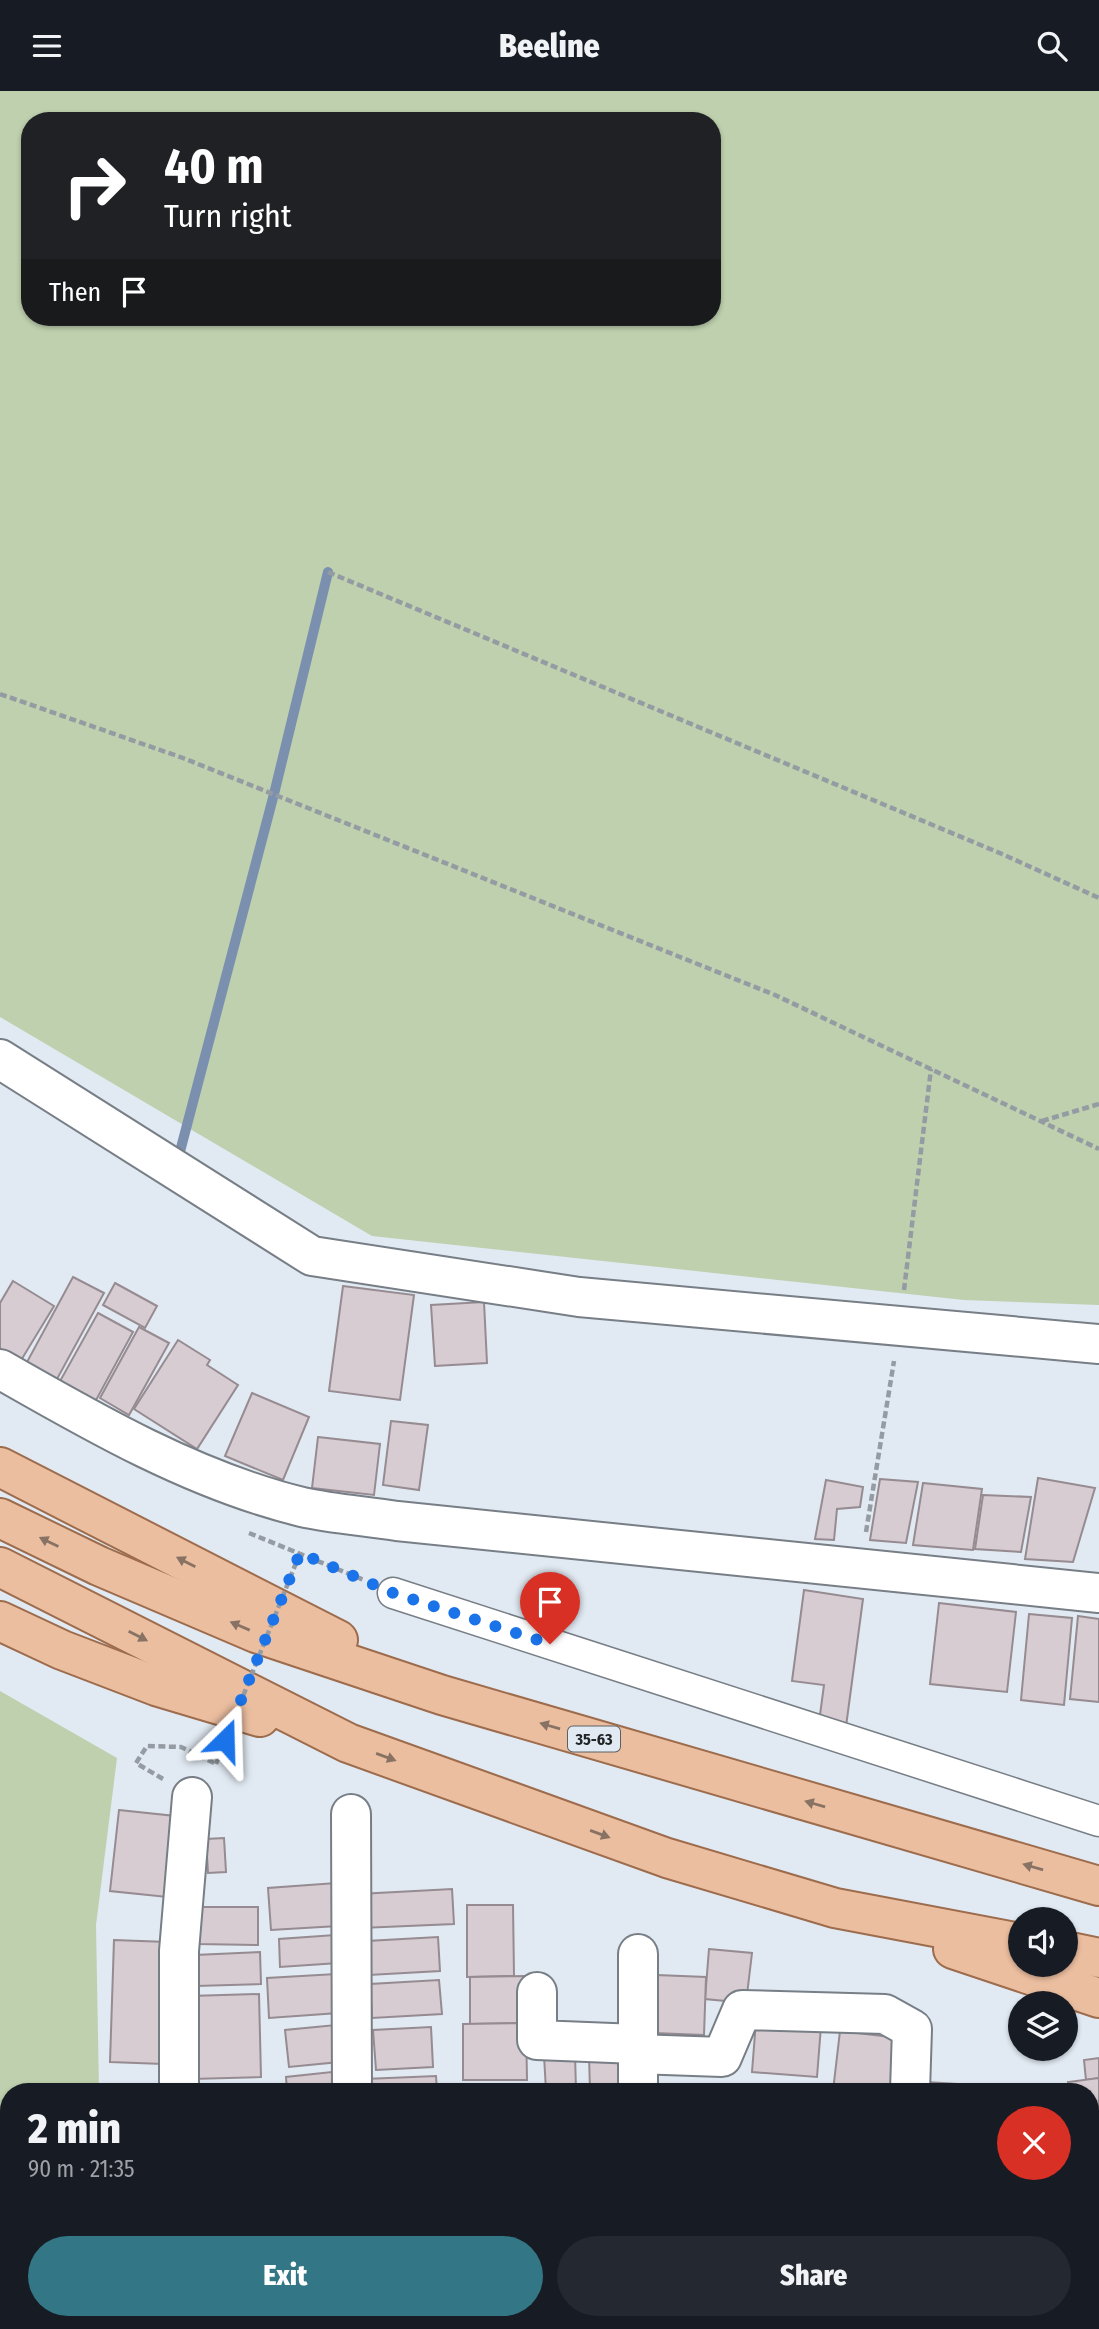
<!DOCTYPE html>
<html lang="en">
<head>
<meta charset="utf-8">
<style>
	:root { --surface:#171b24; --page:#242831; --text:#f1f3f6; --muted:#9ea1a6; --accent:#337686 }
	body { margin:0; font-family:"Fira Sans Condensed",sans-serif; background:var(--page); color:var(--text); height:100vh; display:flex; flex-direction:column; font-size:26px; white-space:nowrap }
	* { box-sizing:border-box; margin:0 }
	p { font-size:23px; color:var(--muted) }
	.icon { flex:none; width:38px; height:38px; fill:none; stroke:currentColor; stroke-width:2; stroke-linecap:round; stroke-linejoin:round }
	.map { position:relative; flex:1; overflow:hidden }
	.panel { position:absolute; left:0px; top:1992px; width:1099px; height:247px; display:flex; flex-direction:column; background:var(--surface); border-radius:28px 28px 0 0; box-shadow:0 2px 5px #0004 }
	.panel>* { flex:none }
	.guide { position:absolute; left:21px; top:21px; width:700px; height:214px; border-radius:28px; box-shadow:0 2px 5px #0004; background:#202124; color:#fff; overflow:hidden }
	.tools { position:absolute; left:1008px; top:1816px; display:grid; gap:14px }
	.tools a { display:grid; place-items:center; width:70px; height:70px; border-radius:50%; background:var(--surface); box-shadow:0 2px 5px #0004; font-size:35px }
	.pin { position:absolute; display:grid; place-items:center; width:60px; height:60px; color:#fff; margin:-72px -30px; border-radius:50% 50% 50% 0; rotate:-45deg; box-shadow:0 0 7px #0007 }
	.pin .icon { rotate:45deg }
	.me { position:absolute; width:77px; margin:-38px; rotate:22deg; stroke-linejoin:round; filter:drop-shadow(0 0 5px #0008) }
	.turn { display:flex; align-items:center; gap:24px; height:147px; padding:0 28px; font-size:32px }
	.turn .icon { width:91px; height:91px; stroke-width:2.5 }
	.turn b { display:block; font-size:49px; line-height:60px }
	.then { display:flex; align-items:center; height:66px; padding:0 28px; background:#0003; gap:14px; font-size:26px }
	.round { display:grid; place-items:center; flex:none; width:74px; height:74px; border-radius:37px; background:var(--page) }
	.overview { display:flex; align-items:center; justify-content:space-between; height:119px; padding:0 28px }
	h1 { font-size:42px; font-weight:800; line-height:52px }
	.button { display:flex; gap:14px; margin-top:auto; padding:14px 28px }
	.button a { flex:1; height:80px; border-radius:42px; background:var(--accent); color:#fff; font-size:28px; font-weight:800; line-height:80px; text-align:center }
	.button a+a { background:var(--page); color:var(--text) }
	header { display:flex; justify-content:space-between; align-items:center; height:91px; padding:0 28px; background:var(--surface); font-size:32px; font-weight:800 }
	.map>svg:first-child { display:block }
</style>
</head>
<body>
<header><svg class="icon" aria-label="menu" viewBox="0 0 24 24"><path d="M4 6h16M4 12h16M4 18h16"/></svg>Beeline<svg class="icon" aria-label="search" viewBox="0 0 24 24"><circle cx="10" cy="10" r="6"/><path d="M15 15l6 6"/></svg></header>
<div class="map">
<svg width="1099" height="2238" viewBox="0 0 1099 2238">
	<rect width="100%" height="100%" fill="#e1e9f2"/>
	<g fill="#bed0ae" fill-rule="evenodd">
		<path d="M0,0H1099V1214L964,1209L372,1145L0,926ZM30,30H712V226H30Z"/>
		<polygon points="0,1600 117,1667 96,1834 99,2000 9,2000 9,2230 112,2230 112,2238 0,2238"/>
	</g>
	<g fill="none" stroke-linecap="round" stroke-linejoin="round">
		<polyline stroke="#7b90ae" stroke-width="10" points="177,1072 274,703 328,481"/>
	</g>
	<g fill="#d7ccd2" stroke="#958b90" stroke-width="2">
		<polygon points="73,1186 104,1202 57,1288 27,1271"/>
		<polygon points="13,1190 54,1215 20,1271 0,1259 0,1212"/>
		<polygon points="115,1192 157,1215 145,1237 103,1214"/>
		<polygon points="343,1195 414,1204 400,1309 329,1300"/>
		<polygon points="484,1211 487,1272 435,1275 431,1214"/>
		<polygon points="98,1222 133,1241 95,1311 59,1292"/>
		<polygon points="139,1236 169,1252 129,1324 100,1307"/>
		<polygon points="178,1249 210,1269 207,1274 238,1294 197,1358 134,1318"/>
		<polygon points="252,1302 309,1326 283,1389 225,1365"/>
		<polygon points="391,1330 428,1334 419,1399 383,1394"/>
		<polygon points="318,1346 380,1353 374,1404 312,1397"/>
		<polygon points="1038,1387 1095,1397 1073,1471 1025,1468"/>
		<polygon points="880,1388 918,1391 906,1452 870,1449"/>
		<polygon points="826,1389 863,1396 860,1416 837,1418 834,1449 815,1448"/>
		<polygon points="923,1392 982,1398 973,1459 913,1454"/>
		<polygon points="983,1404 1031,1406 1021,1461 975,1458"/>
		<polygon points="804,1499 863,1508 845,1643 818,1639 824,1594 792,1590"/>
		<polygon points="939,1512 1016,1521 1007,1601 930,1593"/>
		<polygon points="1029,1523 1072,1527 1064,1614 1021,1609"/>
		<polygon points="1078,1525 1099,1528 1099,1611 1070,1608"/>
		<polygon points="119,1719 175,1725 167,1806 110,1800"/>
		<polygon points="224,1747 226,1781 208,1782 206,1748"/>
		<polygon points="336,1792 338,1835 271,1839 268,1797"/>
		<polygon points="452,1798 454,1833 361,1837 359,1803"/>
		<polygon points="467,1814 513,1814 514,1885 467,1886"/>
		<polygon points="198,1816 258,1816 258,1854 198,1853"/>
		<polygon points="335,1844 338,1872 280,1876 279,1848"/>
		<polygon points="438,1846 440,1880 369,1884 367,1850"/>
		<polygon points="114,1849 167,1851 163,1973 110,1971"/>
		<polygon points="709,1858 752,1862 746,1912 705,1908"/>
		<polygon points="260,1861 261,1893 196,1895 195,1864"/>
		<polygon points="336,1883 338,1922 269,1927 267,1887"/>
		<polygon points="656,1884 706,1886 704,1944 654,1942"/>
		<polygon points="526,1885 526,1932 470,1933 470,1886"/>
		<polygon points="439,1889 442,1923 372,1927 370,1893"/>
		<polygon points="259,1903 261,1986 192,1988 190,1905"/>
		<polygon points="756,1930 821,1935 817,1986 752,1981"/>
		<polygon points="526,1932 527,1989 463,1989 463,1933"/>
		<polygon points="336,1934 339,1971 289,1976 285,1939"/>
		<polygon points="431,1936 433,1976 376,1979 373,1939"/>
		<polygon points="840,1940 908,1948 902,2000 833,2000"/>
		<polygon points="575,1963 576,2000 546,2000 544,1964"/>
		<polygon points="624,1963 624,2000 590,2000 589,1964"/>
		<polygon points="1099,1967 1099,1987 1086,1989 1084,1969"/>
		<polygon points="341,1980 343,2000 287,2000 286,1986"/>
		<polygon points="436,1985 437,2000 365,2000 365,1988"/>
		<polygon points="1099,1987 1099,2029 1090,2030 1090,2000 1069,2000 1068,1991"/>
		<polygon points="926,1991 988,1995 987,2000 925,2000"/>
		<polygon points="253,1993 253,2000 204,2000 204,1994"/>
		<polygon points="160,1994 161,2000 110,2000 109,1998"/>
		<polygon points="1099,2029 1099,2055 1090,2056 1090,2030"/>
		<polygon points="1099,2055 1099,2090 1090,2091 1090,2056"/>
		<polygon points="1099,2117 1099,2164 1090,2165 1090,2118"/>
		<polygon points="1090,2194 1098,2232 1063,2238 1062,2230 1090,2230"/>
		<polygon points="125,2230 175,2230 176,2238 126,2238"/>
		<polygon points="207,2230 276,2230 278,2238 209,2238"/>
		<polygon points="397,2230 459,2230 461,2238 399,2238"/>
		<polygon points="459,2230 498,2230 500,2238 461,2238"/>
		<polygon points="498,2230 546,2230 548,2238 500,2238"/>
		<polygon points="546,2230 587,2230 589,2238 548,2238"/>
		<polygon points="587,2230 654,2230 656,2238 589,2238"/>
		<polygon points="681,2230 749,2230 751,2238 683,2238"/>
		<polygon points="773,2230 837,2230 839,2238 775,2238"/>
		<polygon points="902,2230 957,2230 958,2238 903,2238"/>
		<polygon points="983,2230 1037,2230 1039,2238 984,2238"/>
	</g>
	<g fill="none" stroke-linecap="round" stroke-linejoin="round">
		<g stroke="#777e86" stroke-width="33">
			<polyline id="pedestrian" points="393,1502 1099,1730"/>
		</g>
		<g stroke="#777e86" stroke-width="42">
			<g id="minor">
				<polyline points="351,1723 352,2000"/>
				<polyline points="537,1901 537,1949 637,1953"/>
				<polyline points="636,1963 722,1966 742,1919 885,1923 912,1938 910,2000"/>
				<polyline points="179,2000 179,1860 192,1706"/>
				<polyline points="638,2000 638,1863"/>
				<polyline points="1090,2173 1099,2174"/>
				<polyline points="190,2230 191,2238"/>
				<polyline points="376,2230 378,2238"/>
				<polyline points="666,2230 668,2238"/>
				<polyline points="845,2230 847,2238"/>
				<polyline points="974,2230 975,2238"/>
				<polyline points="304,2238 331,2230"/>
			</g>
		</g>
		<g stroke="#777e86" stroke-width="42">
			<g id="tertiary">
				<polyline points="0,968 312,1165 579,1206 1099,1253"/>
				<path d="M0,1278C94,1332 195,1390 302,1416C333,1423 366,1425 397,1430L1099,1502"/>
			</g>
		</g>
		<g stroke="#9d6c4d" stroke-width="42">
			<g id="primary">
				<polyline points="0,1376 338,1549"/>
				<polyline points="0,1427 99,1475 256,1542 442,1604 1099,1795"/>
				<polyline points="0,1476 348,1652 667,1767 835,1817 1020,1852"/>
				<polyline points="0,1530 62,1559 156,1595 260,1626"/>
				<polyline points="953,1858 1099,1907"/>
				<polyline points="1066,1860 1099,1867"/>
			</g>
		</g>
		<g stroke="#959ba2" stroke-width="4.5" stroke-dasharray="7 3.5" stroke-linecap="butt">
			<polyline points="328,481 1002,763 1099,807"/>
			<polyline points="0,603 183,667 775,904 1099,1058"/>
			<polyline points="1042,1030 1099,1013"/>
			<polyline points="904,1199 931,978"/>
			<polyline points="866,1441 894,1270"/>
			<polyline points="249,1442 364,1489"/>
			<polyline points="163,1688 136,1672 147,1655 181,1656 216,1673"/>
		</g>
		<use href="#pedestrian" stroke="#fff" stroke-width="30"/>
		<use href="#minor" stroke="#fff" stroke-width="38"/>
		<use href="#tertiary" stroke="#fff" stroke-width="38"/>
		<use href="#primary" stroke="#ecbea0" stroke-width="38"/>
		<polyline stroke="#959ba2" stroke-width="4.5" stroke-dasharray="7 3.5" stroke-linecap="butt" points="216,1673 300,1462"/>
	</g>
	<defs><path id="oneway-solid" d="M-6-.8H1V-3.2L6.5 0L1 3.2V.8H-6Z" transform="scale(1.75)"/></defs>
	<g fill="#877264">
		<use href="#oneway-solid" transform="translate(49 1451) rotate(-154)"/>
		<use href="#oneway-solid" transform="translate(186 1471) rotate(-153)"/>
		<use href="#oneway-solid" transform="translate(240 1535) rotate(-157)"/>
		<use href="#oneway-solid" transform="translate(138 1545) rotate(27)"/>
		<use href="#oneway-solid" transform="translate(550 1635) rotate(-164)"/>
		<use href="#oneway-solid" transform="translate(386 1666) rotate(20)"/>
		<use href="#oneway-solid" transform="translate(815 1713) rotate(-164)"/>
		<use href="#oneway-solid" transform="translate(600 1743) rotate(20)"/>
		<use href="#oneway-solid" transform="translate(1033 1776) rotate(-164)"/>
	</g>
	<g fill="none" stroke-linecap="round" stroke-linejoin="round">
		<polyline stroke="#1a73e8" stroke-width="12" stroke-dasharray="0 21.6" points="225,1649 300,1462 393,1502 550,1553"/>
	</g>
	<g text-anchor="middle" stroke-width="5" stroke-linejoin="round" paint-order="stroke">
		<rect fill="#e1e9f2" stroke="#5b6065" stroke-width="2" x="568" y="1635.5" width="52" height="25" rx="5"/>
		<g font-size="16" font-weight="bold" fill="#222528">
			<text x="594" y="1654">35-63</text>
		</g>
	</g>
</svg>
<div class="tools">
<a><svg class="icon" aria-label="sound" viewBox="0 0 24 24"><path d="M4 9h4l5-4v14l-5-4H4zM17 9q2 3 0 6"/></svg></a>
<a><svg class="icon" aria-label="layers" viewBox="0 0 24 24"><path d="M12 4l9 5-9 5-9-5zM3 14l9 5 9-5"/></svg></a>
</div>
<div class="pin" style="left:550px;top:1553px;background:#d93025"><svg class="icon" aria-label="arrive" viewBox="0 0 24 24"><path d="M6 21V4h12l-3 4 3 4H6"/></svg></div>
<svg class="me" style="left:225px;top:1649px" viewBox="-20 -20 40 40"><path d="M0-17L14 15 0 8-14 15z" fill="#1a73e8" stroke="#fff" stroke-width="4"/></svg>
<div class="guide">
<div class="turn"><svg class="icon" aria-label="right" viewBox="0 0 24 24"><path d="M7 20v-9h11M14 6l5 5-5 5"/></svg><div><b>40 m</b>Turn right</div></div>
<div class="then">Then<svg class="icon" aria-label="arrive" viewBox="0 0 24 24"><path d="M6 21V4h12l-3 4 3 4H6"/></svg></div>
</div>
<section class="panel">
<div class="overview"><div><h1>2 min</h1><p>90 m · 21:35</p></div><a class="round" style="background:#d93025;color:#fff"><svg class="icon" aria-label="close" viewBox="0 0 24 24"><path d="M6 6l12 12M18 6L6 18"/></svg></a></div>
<div class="button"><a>Exit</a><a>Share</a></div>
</section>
</div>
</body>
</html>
